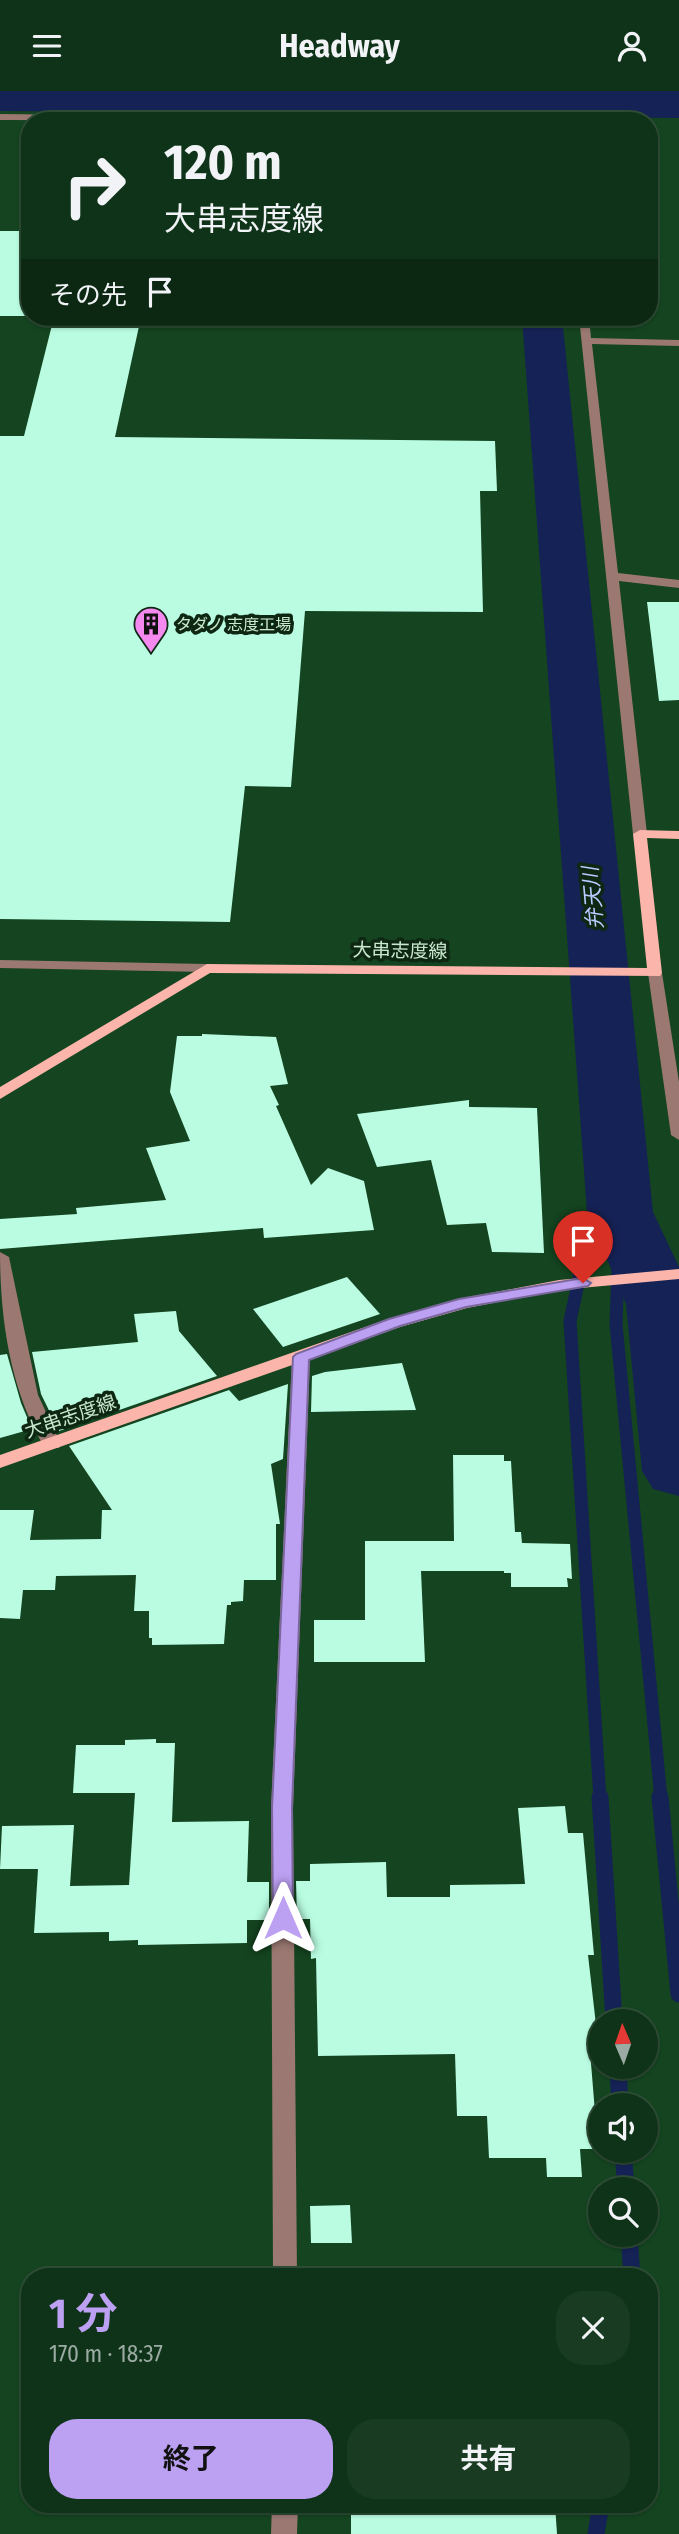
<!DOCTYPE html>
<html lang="ja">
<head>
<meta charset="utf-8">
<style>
	:root { --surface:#0f3318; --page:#183b21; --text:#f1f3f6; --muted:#9baaa2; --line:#2f4e37; --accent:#bca0f2 }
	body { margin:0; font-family:"Fira Sans Condensed","Noto Sans JP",sans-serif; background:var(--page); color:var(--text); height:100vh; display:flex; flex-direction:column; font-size:26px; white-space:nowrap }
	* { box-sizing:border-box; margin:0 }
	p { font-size:23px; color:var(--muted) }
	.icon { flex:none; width:38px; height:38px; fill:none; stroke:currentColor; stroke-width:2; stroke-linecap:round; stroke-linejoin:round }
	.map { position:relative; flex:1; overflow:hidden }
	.sheet { position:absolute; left:21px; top:2177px; width:637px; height:245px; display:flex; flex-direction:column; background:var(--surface); border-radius:28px; box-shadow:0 2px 5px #0004,0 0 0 2px var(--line) }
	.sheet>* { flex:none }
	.hud { position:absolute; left:21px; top:21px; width:637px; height:214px; border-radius:28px; box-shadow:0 2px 5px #0004,0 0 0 2px var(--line); background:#0f3318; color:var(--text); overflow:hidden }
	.needle { width:46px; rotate:358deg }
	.fabs { position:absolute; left:588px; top:1918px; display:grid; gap:14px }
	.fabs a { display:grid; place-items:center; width:70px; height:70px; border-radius:50%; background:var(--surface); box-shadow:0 2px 5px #0004,0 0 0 2px var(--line); font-size:35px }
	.pin { position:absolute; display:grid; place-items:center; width:60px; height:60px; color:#fff; margin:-72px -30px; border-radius:50% 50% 50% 0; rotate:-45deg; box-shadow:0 0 7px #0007 }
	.pin .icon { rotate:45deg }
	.me { position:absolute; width:77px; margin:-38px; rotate:0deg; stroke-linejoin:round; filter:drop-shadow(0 0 5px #0008) }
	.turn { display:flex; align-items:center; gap:24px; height:147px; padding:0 28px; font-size:32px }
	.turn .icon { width:91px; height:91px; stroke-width:2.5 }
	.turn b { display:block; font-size:49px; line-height:60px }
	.then { display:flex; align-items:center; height:66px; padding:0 28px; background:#0003; gap:14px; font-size:26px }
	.round { display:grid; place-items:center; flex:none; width:74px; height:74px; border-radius:28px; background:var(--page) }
	.head { display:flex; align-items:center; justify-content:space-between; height:119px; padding:0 28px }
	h1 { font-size:42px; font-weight:700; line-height:52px; color:var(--accent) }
	.action { display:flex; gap:14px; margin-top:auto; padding:14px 28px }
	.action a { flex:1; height:80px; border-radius:28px; background:var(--accent); color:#111; font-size:28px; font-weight:700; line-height:80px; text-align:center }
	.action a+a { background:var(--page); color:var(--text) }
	header { display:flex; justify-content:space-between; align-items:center; height:91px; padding:0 28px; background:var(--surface); font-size:32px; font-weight:700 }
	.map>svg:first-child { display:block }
</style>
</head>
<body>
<header><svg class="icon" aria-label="menu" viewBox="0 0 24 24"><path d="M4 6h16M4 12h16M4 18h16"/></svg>Headway<svg class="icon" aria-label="person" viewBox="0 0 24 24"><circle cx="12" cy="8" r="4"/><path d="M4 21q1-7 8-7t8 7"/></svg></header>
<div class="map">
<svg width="679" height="2443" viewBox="0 0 679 2443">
	<rect width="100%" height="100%" fill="#144420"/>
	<polygon fill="#152255" points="0,0 679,0 679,27 544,26 544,29 502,29 502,24 0,20"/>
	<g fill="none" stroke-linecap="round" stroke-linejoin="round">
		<polyline stroke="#152255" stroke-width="10" points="617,1123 620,1121"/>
		<g stroke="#152255" stroke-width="13">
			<polyline points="620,1122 616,1233 661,1708"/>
			<polyline points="600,1708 570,1230 587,1151 619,1122"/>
		</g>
		<g stroke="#152255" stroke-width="17">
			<polyline points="600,1706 614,1930"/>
			<polyline points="660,1706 679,1903"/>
			<polyline points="618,1976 620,2014"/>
			<polyline points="623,2060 626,2098"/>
			<polyline points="629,2144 632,2186"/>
			<polyline points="596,2443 601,2413"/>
		</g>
		<polygon fill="#152255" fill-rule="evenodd" points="522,226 562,226 653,1121 679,1176 679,1405 653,1398 642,1380 626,1213 587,1121"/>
	</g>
	<g fill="#b9fce2">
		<rect x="0" y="140" width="30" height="85"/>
		<polygon points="54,226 141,226 115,346 495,350 497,400 480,400 483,521 305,520 291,696 245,695 230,831 0,828 0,345 24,345"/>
		<polygon points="647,511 679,511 679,609 659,610"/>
		<polygon points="202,943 276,946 288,993 270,995 279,1014 276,1015 311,1094 328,1077 364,1090 374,1139 264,1147 263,1137 0,1158 0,1128 77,1123 76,1117 166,1109 146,1057 190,1050 170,1001 177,945 202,945"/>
		<polygon points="469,1009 469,1016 537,1017 544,1162 492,1161 486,1132 447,1134 431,1069 377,1076 357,1023"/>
		<polygon points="347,1186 380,1223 283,1256 253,1218"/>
		<polygon points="176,1220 179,1240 217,1285 59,1340 41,1303 32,1261 138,1251 134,1223"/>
		<polygon points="7,1263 21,1312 32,1338 0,1347 0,1264"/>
		<polygon points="402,1272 416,1319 311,1321 312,1285 325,1281"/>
		<polygon points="288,1293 283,1368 271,1373 280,1433 276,1433 276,1489 244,1489 243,1510 231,1511 231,1514 227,1514 224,1553 152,1554 152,1547 149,1547 149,1520 134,1520 136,1484 56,1485 55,1499 23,1499 20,1528 0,1527 0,1419 34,1419 30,1449 101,1448 102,1419 112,1419 69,1355 229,1299 239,1310"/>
		<polygon points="453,1364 504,1364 504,1370 511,1370 515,1441 521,1441 522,1452 570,1453 572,1488 567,1487 568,1496 511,1496 511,1482 504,1482 504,1480 421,1480 425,1571 314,1571 314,1529 365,1529 365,1450 454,1450"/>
		<polygon points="156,1648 156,1652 175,1652 172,1731 249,1730 247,1791 269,1791 269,1829 247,1829 247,1852 138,1854 138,1849 109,1850 109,1841 34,1842 38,1778 0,1778 2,1735 74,1734 70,1795 129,1794 135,1702 73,1702 76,1654 125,1654 125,1649"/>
		<polygon points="565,1715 568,1742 583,1742 594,1864 588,1864 599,1960 590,1960 598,2058 580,2058 582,2086 547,2086 546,2067 489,2067 487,2025 457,2025 455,1963 318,1965 316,1867 311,1868 310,1828 297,1828 296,1790 310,1790 310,1773 386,1771 387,1806 450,1806 450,1794 525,1793 518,1717"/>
		<polygon points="350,2114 352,2152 311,2152 310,2115"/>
		<polygon points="351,2413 555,2413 557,2443 351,2443"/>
	</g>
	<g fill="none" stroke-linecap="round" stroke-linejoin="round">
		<g fill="#9b7872" fill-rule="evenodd">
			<polygon points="0,23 363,27 367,30 0,29"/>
			<polygon points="579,226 589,226 591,247 679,249 679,255 592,253 618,482 679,489 679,497 619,490 647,743 640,747 633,743"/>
			<polygon points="0,869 207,873 214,877 207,881 0,877"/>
			<polygon points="655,878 662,882 679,991 679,1049 671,1044 648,882"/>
			<path d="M0,1161L9,1166L38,1304L61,1353L59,1357H45C10,1300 0,1227 0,1161Z"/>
			<polygon points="301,1261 310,1267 293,1717 297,2186 273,2186 271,1717 292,1267"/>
			<polygon points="272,2413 298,2413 297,2443 271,2443"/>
		</g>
		<g fill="#fcb5aa" fill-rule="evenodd">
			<polygon points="640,739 679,740 679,748 647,747 662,882 660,885 210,882 0,1008 0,996 207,873 647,877 633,743"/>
			<polygon points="679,1178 679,1188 559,1199 467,1217 400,1236 0,1377 0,1364 388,1228 459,1208 559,1189"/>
		</g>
	</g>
	<polygon fill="#bca0f2" stroke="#7a689d" stroke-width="2" points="583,1187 591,1192 588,1195 466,1216 400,1235 309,1269 292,1717 293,1827 290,1833 283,1835 276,1833 273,1827 272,1717 293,1266 296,1263 389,1228 459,1208"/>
	<defs>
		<g id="building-pin" transform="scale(1.75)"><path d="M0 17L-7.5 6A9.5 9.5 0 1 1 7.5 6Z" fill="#f489ef" stroke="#0d2713"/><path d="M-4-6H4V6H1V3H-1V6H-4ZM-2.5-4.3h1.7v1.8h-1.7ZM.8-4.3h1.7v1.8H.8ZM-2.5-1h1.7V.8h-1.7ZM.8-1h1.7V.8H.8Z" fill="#111"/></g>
	</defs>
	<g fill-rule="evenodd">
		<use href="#building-pin" x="151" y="533"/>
	</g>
	<g text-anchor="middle" stroke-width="7" stroke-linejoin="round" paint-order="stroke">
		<g font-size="16" fill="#c9e9cd" stroke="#0d2713" text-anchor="start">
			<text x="176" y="539">タダノ 志度工場</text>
		</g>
		<g font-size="19" fill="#c9e9cd" stroke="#0d2713">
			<text transform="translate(400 859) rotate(1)" y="7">大串志度線</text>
			<text transform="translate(70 1325) rotate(-19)" y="7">大串志度線</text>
		</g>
		<g font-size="21" font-style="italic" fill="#b9ccff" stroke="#0d2713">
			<text transform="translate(593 807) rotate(-95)" y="7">弁天川</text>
		</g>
	</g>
</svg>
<div class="fabs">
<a><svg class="needle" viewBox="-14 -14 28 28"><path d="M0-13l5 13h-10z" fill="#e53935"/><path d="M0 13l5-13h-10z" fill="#9baaa2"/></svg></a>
<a><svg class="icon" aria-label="sound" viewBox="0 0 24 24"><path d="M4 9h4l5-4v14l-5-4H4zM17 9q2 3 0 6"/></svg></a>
<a><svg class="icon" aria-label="search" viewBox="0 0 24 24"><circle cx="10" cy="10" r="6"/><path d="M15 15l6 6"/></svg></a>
</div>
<div class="pin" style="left:583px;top:1192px;background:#d93025"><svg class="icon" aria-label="arrive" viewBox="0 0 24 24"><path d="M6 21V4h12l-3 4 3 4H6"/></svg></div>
<svg class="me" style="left:283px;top:1827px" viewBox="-20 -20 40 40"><path d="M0-17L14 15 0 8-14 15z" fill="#bca0f2" stroke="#fff" stroke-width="4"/></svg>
<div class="hud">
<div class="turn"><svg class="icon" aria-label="right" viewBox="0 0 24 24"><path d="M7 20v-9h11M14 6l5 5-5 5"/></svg><div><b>120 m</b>大串志度線</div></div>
<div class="then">その先<svg class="icon" aria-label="arrive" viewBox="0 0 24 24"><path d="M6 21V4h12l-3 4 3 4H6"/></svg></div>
</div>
<section class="sheet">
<div class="head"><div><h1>1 分</h1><p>170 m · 18:37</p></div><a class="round"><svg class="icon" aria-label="close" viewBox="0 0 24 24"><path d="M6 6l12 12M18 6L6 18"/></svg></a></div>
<div class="action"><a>終了</a><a>共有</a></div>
</section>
</div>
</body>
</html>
